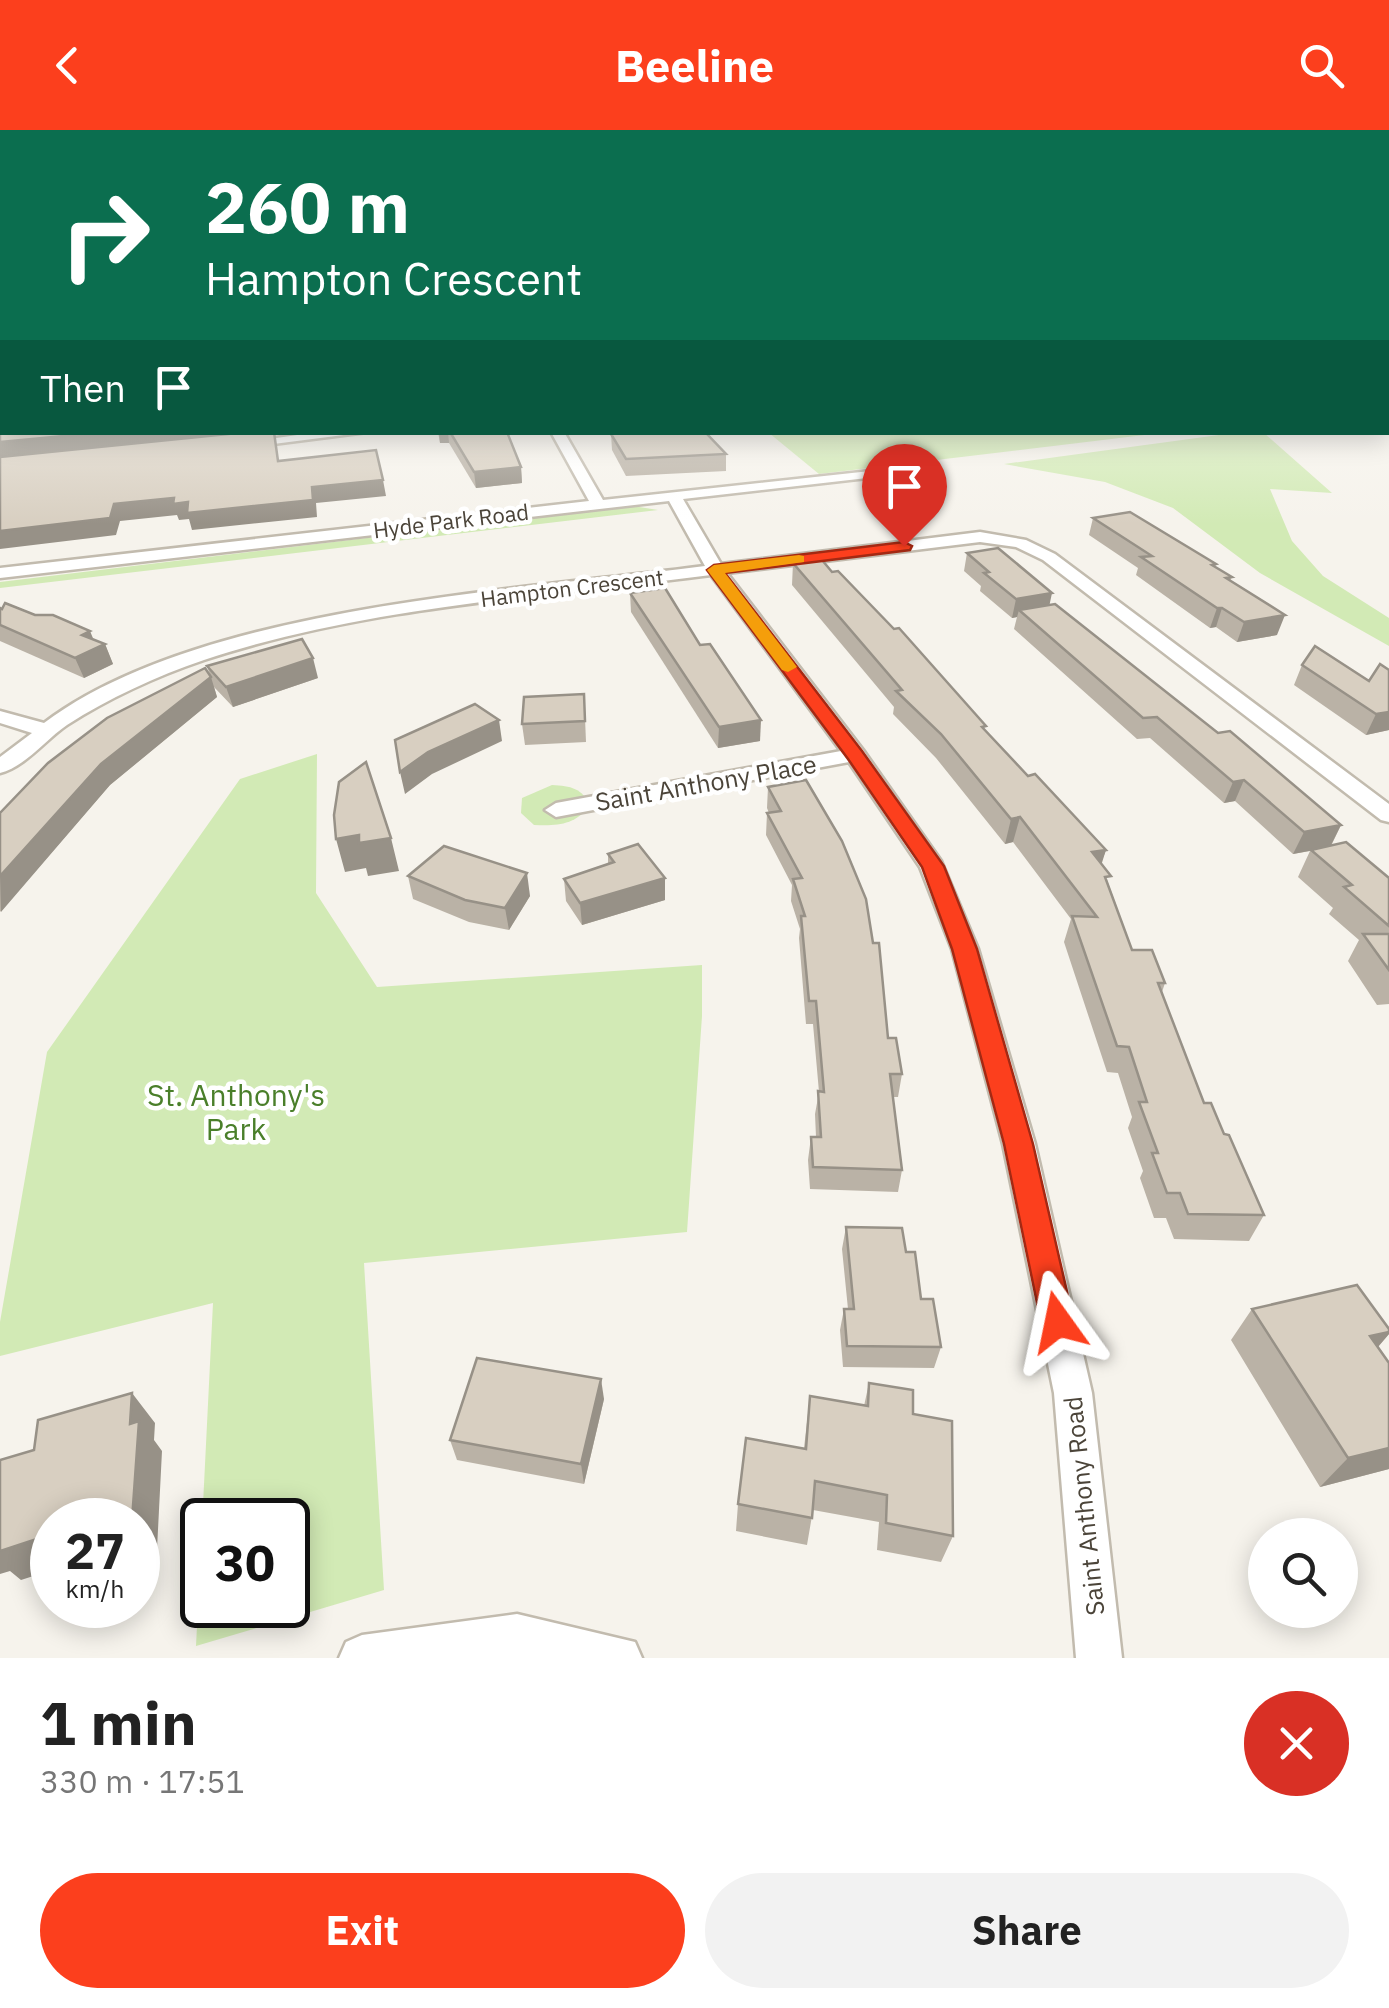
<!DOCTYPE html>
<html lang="en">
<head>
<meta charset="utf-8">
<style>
	:root { --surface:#fff; --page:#f2f2f2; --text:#222; --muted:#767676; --accent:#fc3f1d }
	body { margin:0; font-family:"IBM Plex Sans",sans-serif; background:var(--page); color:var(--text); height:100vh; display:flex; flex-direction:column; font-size:38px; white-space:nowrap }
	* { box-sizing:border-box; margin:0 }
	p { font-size:32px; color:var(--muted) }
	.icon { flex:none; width:55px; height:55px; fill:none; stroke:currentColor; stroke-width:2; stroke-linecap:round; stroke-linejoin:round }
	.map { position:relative; height:1528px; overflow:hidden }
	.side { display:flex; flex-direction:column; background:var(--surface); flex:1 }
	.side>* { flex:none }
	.guide { position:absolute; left:0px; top:0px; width:1390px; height:305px; box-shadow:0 5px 25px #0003; background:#0b6e4f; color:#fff; overflow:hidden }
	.controls { position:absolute; left:1248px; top:1388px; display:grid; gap:20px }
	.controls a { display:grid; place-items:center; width:110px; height:110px; border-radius:50%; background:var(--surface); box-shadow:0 5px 25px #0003; font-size:50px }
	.speed { position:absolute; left:30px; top:1368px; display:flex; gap:20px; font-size:50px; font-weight:700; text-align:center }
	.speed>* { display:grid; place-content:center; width:130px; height:130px; border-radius:50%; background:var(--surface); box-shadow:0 5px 25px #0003; line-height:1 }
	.speed small { font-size:25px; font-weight:400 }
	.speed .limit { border:5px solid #111; border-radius:15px; background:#fff; color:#111 }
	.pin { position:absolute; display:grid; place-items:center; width:85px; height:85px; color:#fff; margin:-102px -42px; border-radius:50% 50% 50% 0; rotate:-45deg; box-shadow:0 0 10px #0007 }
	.pin .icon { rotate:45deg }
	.me { position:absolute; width:110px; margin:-55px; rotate:348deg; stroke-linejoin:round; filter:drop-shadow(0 0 8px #0008) }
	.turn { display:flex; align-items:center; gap:35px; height:210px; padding:0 40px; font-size:45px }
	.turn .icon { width:130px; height:130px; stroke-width:2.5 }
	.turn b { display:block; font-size:70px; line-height:85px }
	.then { display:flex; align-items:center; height:95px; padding:0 40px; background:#0003; gap:20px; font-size:38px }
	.round { display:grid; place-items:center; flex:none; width:105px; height:105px; border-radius:52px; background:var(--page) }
	.headline { display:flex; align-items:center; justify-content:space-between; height:170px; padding:0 40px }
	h1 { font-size:60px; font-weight:700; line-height:75px }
	.action { display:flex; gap:20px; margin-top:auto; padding:20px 40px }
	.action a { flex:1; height:115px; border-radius:60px; background:var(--accent); color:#fff; font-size:40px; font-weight:700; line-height:115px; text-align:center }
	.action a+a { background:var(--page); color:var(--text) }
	header { display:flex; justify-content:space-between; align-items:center; height:130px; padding:0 40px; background:var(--accent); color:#fff; font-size:45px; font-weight:700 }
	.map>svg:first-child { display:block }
</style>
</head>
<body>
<header><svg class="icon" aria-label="back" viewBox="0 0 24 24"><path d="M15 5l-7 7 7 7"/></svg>Beeline<svg class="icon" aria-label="search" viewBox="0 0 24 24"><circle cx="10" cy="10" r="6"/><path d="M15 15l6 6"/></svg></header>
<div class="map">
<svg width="1389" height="1528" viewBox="0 0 1389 1528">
	<rect width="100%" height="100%" fill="#f6f3ec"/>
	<g fill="#d2eab5" fill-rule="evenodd">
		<polygon points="1241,302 1264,303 1332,363 1270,359 1292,411 1323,446 1389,488 1389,516 1260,443 1173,378 1105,352 1004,334"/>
		<polygon points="769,303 1161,303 819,344"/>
		<polygon points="633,376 658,380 0,458 0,452"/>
		<path d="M317,624L316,763L377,857L702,835V886L687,1102L364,1133L384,1460L196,1516L213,1173L0,1226V1192L47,922L240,649ZM202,1390H288V1475H202Z"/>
		<path d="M552,655C571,656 582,658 590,676C574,695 558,696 534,695L521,683L522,668Z"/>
	</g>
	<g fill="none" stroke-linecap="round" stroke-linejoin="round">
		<g stroke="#c2bbae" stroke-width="5">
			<g id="minor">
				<polygon points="318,302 367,302 242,318 236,314"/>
				<path d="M551,302H564L603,370L907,337V343L902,344L683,369L721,434L980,402L1026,410L1055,424L1389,674V692L1381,690L1043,430L1016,417L980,412L727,443L863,620L941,731L978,819L1035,1014L1092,1263L1122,1528H1076L1054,1263L1003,1014L952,819L920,737L849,632L556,687L545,680L556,673L841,621L711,445C543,467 366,476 204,530C157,546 109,568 67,595C46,609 25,637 0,643V627L32,603L0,593V581L44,593C199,476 514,461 705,436L669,371L0,448V438L589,371Z"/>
				<polygon points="517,1484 635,1512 642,1528 339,1528 346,1512 362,1505"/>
			</g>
		</g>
		<use href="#minor" fill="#fff" fill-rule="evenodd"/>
	</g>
	<g fill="#bab2a6">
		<polygon points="438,302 507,302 521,337 522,353 476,358 449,313 440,313"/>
		<polygon points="611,304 726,324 726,341 626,346 612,320"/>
		<polygon points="1093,388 1216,434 1215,437 1232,447 1230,451 1277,505 1237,512 1216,497 1210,498 1136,445 1138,438 1089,405"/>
		<polygon points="967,423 1050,475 1341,695 1331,716 1389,748 1389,874 1377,875 1348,831 1359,810 1329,784 1333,778 1298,747 1310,721 1293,724 1235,671 1224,673 1150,608 1137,609 1014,499 1017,487 1012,488 980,461 981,456 964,441"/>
		<polygon points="793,433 985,600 1028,646 1106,720 1101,733 1132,820 1165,853 1162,862 1204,973 1224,1004 1264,1085 1249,1111 1174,1109 1166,1088 1154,1088 1140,1048 1143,1041 1128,998 1132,987 1118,943 1107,942 1064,812 1071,789 1013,712 1005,714 936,628 893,584 894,577 792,455"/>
		<polygon points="630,463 760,611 718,618 631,482"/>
		<polygon points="0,478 105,514 113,534 84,548 0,511"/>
		<polygon points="1302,535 1369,551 1389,540 1389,600 1366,605 1294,555"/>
		<polygon points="207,536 318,548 233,577 214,557 217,567 110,655 0,782 0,683 210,545"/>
		<polygon points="584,564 586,612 525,615 522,594"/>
		<polygon points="806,650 888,908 902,944 898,967 893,967 902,1040 898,1062 810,1059 808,1030 811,1007 816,1007 815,984 819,962 813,894 806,894 799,808 800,799 791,771 792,755 766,705 767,683 769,683 767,678 768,657"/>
		<polygon points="608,724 665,770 582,795 566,771 564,749 608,734"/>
		<polygon points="408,746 530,766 509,800 469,792 413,769"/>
		<polygon points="846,1097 906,1122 921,1169 941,1217 934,1238 843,1237 840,1200 844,1179 848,1179 842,1119"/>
		<polygon points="1252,1179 1389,1204 1378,1217 1389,1233 1389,1339 1320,1357 1231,1210"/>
		<polygon points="869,1253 913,1284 953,1406 941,1432 877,1420 879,1392 813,1380 807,1415 736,1401 738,1374 804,1318 810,1266 864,1276"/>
		<polygon points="604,1269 584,1354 457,1330 450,1310"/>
	</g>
	<g fill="#979187">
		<polygon points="106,302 270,302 0,328 0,312"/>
		<polygon points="439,302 448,302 449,313 440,313"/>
		<polygon points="521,337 522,353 476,358 474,342"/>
		<polygon points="383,350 386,366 316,373 317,387 192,400 189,389 179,390 177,385 120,391 116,405 0,419 0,401 114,374"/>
		<polygon points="1052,463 1048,482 1019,480 1017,487 1012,488 1016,469"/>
		<polygon points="1217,478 1222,478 1216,497 1210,498"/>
		<polygon points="1285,485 1277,505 1237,512 1244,492"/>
		<polygon points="90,501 97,518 105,514 113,534 84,548 75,528 82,505"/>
		<polygon points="313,528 318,548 233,577 226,557"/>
		<polygon points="211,547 217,567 110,655 1,782 0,746 101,634"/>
		<polygon points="1389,582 1389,600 1366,605 1376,584"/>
		<polygon points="499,590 502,611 432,644 405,664 400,642 428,622"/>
		<polygon points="761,590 760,611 718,618 719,597"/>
		<polygon points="1244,650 1235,671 1224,673 1233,652"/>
		<polygon points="1020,687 1013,712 1005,714 1011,689"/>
		<polygon points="1341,695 1330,717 1293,724 1304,702"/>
		<polygon points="359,705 391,708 399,741 368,746 366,738 345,742 336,709"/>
		<polygon points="1106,720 1098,745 1092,722"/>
		<polygon points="527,743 530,766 509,800 505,778"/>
		<polygon points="665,748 665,770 582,795 580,773"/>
		<polygon points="1389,1202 1389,1204 1364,1233 1370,1206"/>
		<polygon points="601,1249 604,1269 584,1354 581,1334"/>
		<polygon points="132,1263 155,1293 154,1310 162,1321 157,1419 138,1425 138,1390 132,1390 130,1294"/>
		<polygon points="1389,1318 1389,1339 1320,1357 1348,1328"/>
		<polygon points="52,1404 52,1440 21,1450 10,1441 0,1444 0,1417"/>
	</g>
	<g fill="#d8cfc1" stroke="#979187" stroke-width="2.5">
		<polygon points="0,207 2,207 2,302 106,302 0,312"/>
		<polygon points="248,302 274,302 278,331 376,320 383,350 312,357 313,370 187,383 188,372 173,374 174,368 114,374 110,388 0,401 0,327"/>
		<polygon points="450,302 507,302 521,337 474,342"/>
		<polygon points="628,302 705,302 726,324 626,329 611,304"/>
		<polygon points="1130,382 1216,434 1212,435 1232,447 1226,448 1285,485 1244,492 1222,478 1217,478 1141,427 1152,426 1093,388"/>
		<polygon points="998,418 1052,463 1016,469 984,443 989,442 967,423"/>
		<polygon points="822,430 832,442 838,441 894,499 899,498 986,596 982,597 1028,646 1035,644 1106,720 1092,722 1111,746 1105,747 1132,820 1152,820 1165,853 1158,853 1204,973 1211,973 1224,1004 1229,1005 1264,1085 1188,1084 1180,1063 1167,1063 1152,1023 1158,1023 1139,972 1147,972 1129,917 1117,916 1072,786 1097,787 1020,687 1011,689 941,604 896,561 902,560 793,433"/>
		<polygon points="665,458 700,515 710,514 761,590 719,597 630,463"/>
		<polygon points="5,473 35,485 53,485 90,501 82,505 105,514 75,528 0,495 0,478 2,479"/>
		<polygon points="1055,474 1218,603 1230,601 1341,695 1304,702 1244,650 1233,652 1157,587 1143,588 1019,480"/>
		<polygon points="302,509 313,528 226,557 207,536"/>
		<polygon points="1315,516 1369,551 1380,534 1389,540 1389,582 1376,584 1302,535"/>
		<polygon points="205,538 211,547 101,634 0,746 0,683 48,633 107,588"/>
		<polygon points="584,564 585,591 522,594 524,567"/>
		<polygon points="475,574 499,590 428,622 400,642 395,610"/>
		<polygon points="366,632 391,708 359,713 359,705 336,709 334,685 339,652"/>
		<polygon points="806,650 842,711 866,769 873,813 879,813 888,908 896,908 902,944 890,944 902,1040 813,1037 811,1007 821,1007 818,961 824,962 816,871 809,871 801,786 805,786 793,749 802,748 767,683 781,681 768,657"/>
		<polygon points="1346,712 1389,748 1389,796 1344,757 1352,755 1311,720"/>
		<polygon points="638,714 665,748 580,773 564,749 614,732 608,724"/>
		<polygon points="444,716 527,743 505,778 465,770 408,746"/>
		<polygon points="1363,804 1389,804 1389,840"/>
		<polygon points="846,1097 902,1098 906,1122 915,1122 921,1169 933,1169 941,1217 847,1216 844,1179 854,1179"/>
		<polygon points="1357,1155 1389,1199 1389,1202 1370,1206 1389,1233 1389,1318 1348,1328 1252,1179"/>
		<polygon points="477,1228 601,1249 581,1334 450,1310"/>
		<polygon points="869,1253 913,1260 913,1284 952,1291 953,1406 886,1393 887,1365 815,1351 812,1388 738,1374 746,1308 806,1319 810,1266 868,1276"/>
		<polygon points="132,1263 130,1294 139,1291 132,1390 52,1390 52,1404 0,1421 0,1330 34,1320 38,1290"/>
	</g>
	<linearGradient id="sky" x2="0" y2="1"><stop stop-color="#8fc1ec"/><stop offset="0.46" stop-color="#fbfaf6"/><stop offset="1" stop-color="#fbfaf6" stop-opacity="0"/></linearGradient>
	<rect width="1389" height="394" fill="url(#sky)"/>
	<polygon fill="#fc3f1d" stroke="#a42913" stroke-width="2.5" points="904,412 912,416 910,420 725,443 862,621 944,736 977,819 1033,1014 1074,1192 1069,1203 1058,1208 1046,1203 1041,1192 1004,1014 952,819 922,737 848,629 707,440 714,435"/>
	<polygon fill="#f59e0b" points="799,425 804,426 804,432 725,443 797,537 788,542 782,540 707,440 714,435"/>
	<g text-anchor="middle" stroke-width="9" stroke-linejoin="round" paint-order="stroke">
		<g font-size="22" fill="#4b4439" stroke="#fff">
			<text transform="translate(451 391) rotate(-7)" y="8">Hyde Park Road</text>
			<text transform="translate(572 458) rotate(-7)" y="8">Hampton Crescent</text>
		</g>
		<g font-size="25" fill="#4b4439" stroke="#fff">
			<text transform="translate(706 653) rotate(-10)" y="9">Saint Anthony Place</text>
			<text transform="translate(1084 1376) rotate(-96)" y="9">Saint Anthony Road</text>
		</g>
		<g font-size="30" fill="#4a7f2a" stroke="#fff">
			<text x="236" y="976">St. Anthony's<tspan x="236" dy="34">Park</tspan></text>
		</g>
	</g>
</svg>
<div class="controls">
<a><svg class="icon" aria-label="search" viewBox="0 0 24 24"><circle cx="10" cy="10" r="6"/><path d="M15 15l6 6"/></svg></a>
</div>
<div class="speed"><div>27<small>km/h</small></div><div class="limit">30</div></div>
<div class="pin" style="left:904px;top:416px;background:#d93025"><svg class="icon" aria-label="arrive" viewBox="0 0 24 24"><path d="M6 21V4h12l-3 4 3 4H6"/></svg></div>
<svg class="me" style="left:1058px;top:1192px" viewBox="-20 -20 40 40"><path d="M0-17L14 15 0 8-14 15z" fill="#fc3f1d" stroke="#fff" stroke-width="4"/></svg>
<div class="guide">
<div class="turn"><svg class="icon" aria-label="right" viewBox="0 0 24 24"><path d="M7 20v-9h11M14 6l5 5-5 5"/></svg><div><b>260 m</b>Hampton Crescent</div></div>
<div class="then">Then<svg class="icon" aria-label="arrive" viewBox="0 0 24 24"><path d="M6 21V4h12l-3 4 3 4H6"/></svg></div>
</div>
</div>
<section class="side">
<div class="headline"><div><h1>1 min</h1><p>330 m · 17:51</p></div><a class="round" style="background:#d93025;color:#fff"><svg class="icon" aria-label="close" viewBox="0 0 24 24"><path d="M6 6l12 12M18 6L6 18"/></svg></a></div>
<div class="action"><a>Exit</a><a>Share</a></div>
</section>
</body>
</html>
